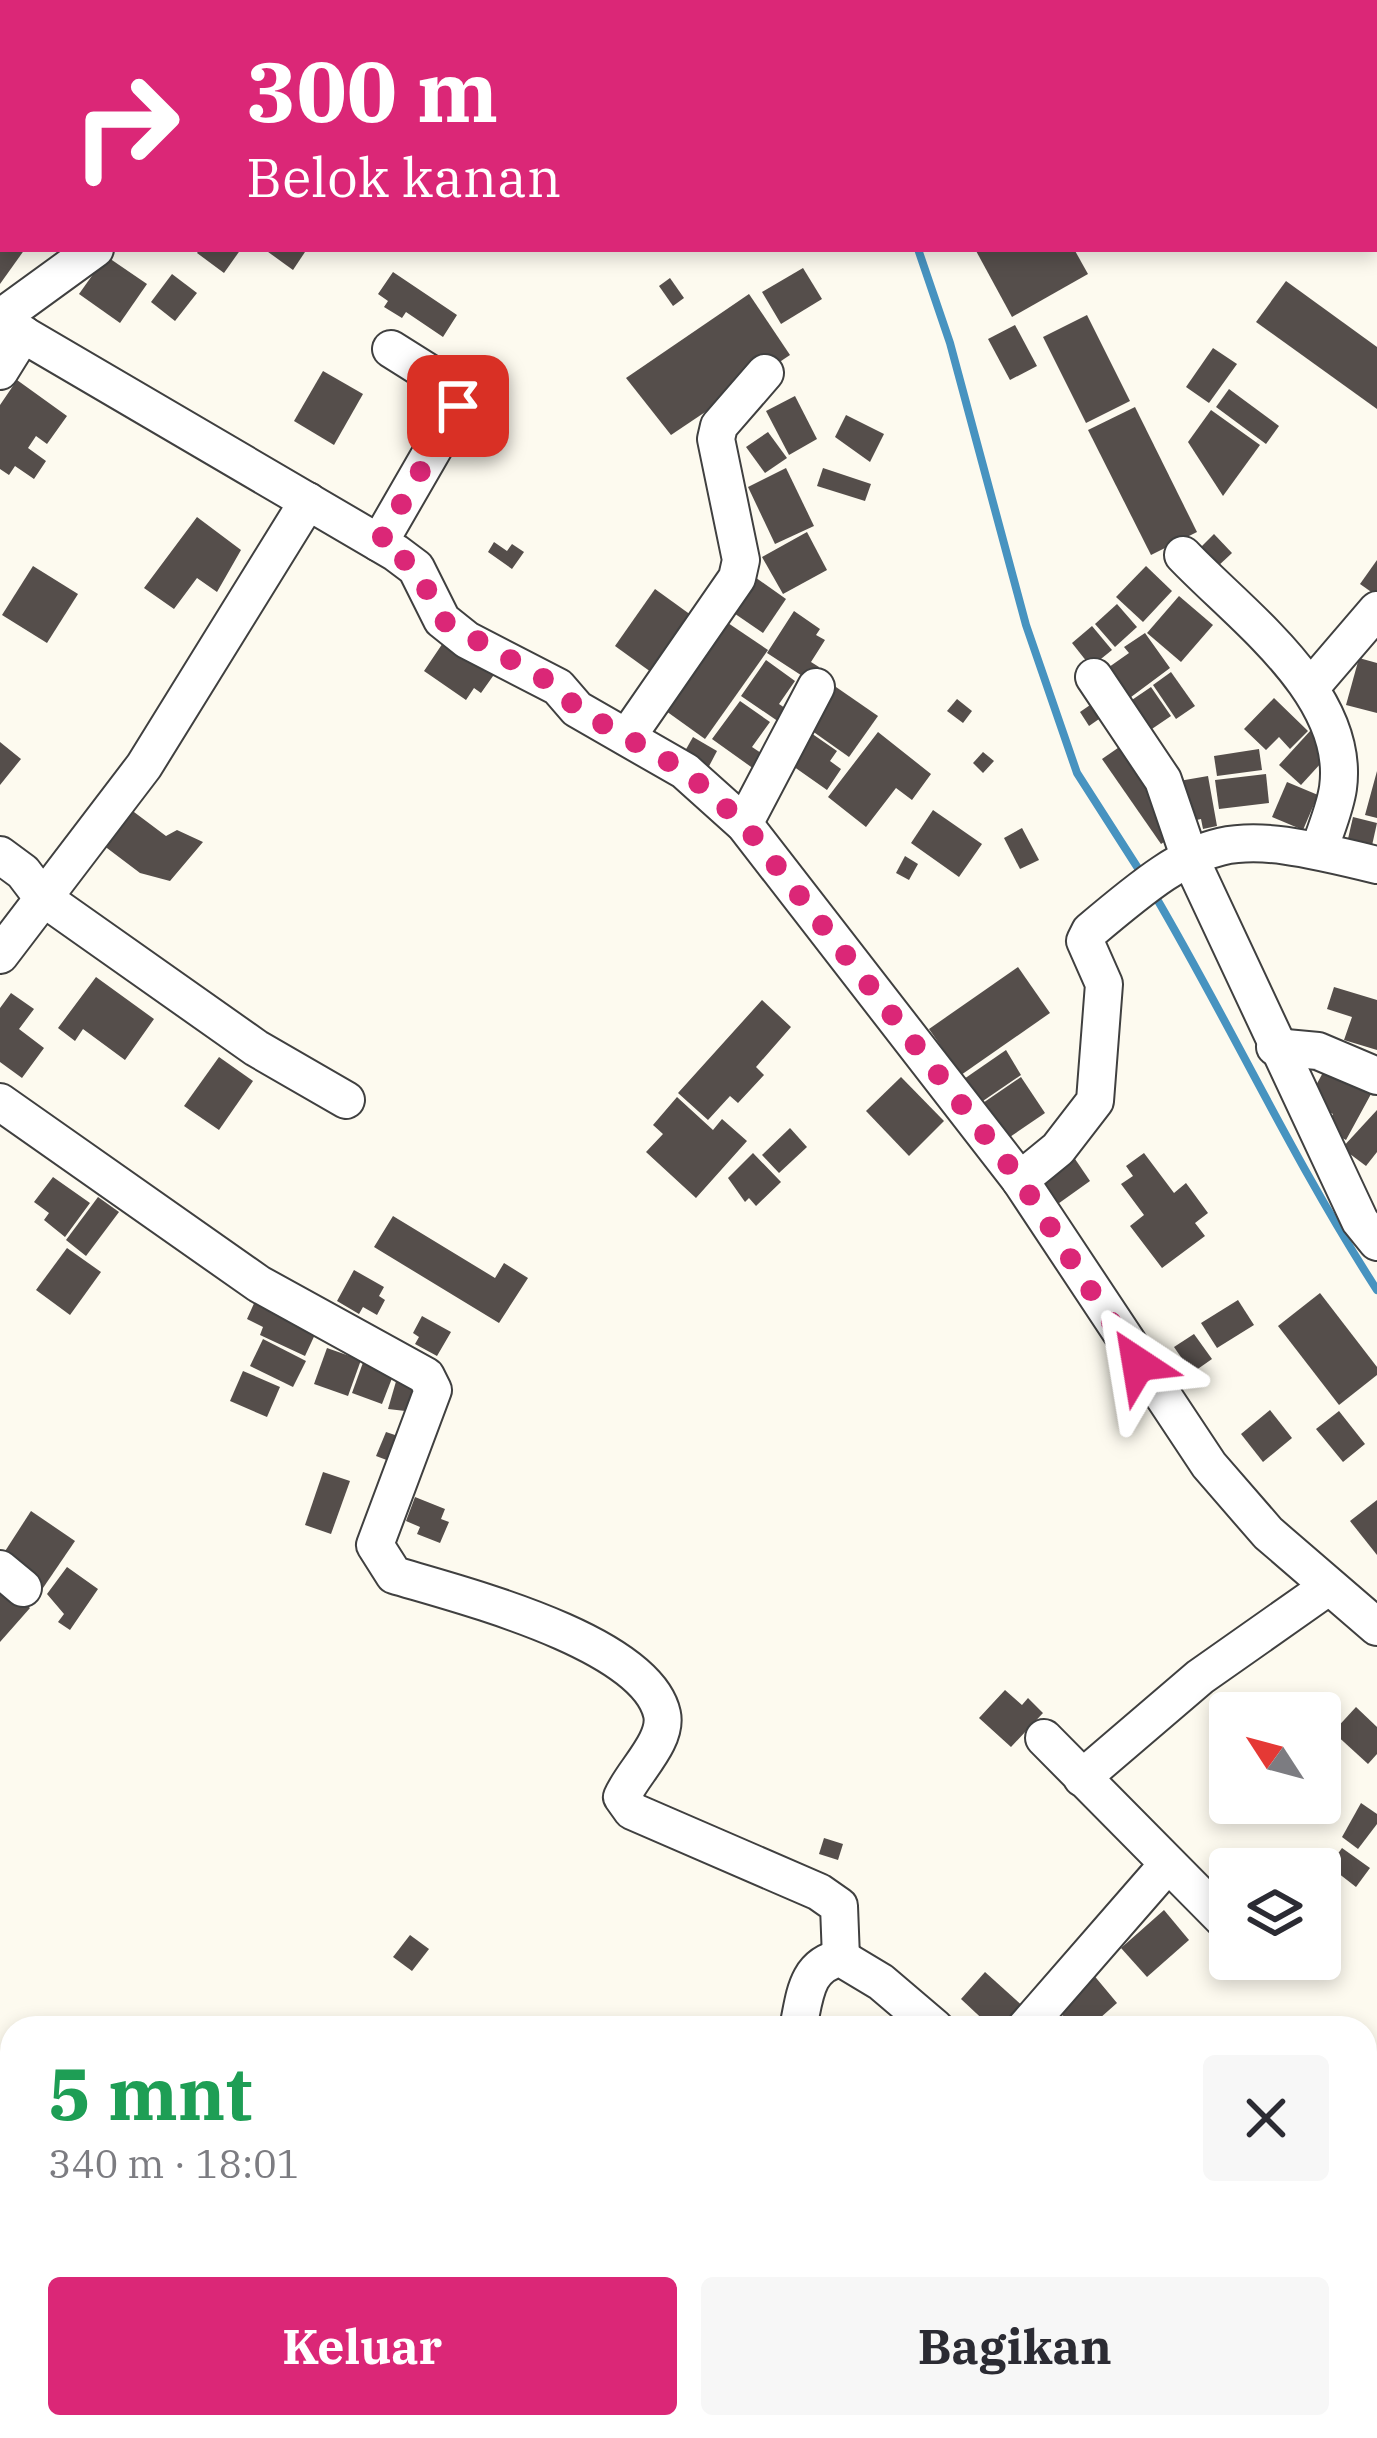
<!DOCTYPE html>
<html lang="id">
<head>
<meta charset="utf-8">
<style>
	:root { --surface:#fff; --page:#f7f7f7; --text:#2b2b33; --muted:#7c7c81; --accent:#db2777 }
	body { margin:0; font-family:"IBM Plex Serif",serif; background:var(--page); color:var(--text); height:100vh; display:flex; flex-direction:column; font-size:45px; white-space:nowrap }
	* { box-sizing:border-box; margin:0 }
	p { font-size:39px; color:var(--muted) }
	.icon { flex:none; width:66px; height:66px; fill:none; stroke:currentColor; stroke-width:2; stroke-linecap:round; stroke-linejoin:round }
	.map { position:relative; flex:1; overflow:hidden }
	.details { position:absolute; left:0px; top:2016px; width:1377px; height:423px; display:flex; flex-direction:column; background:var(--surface); border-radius:36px 36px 0 0; box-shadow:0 6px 18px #0003 }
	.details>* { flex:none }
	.hud { position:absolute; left:0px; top:0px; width:1377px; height:252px; box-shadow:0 6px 18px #0003; background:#db2777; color:#fff; overflow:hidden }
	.needle { width:78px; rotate:306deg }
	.controls { position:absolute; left:1209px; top:1692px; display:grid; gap:24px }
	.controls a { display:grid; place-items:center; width:132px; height:132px; border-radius:12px; background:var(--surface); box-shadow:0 6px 18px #0003; font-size:60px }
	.pin { position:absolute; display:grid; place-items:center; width:102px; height:102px; color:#fff; margin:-51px; border-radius:24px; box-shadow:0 6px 18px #0006 }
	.me { position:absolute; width:132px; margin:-66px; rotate:327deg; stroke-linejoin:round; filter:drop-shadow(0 0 9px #0008) }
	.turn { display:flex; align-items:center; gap:42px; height:252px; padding:0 48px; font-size:54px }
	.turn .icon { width:156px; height:156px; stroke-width:2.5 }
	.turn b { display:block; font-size:84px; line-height:102px }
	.round { display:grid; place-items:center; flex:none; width:126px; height:126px; border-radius:12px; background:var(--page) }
	.overview { display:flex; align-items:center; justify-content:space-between; height:204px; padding:0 48px }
	h1 { font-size:72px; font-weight:800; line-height:90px; color:#1e9e55 }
	.primary-button { display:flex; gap:24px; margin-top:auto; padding:24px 48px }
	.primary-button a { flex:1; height:138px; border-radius:12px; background:var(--accent); color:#fff; font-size:48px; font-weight:800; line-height:138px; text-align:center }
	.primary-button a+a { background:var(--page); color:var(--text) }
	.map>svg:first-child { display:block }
</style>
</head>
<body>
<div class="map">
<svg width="1377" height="2438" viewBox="0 0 1377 2438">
	<rect width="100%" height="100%" fill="#fdfaef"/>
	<polygon fill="#d5ddc2" points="495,0 797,0 798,3 491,3"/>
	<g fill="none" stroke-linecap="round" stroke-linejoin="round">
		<g stroke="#4793c0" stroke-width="8">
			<polyline points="881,0 881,3"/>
			<polyline points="918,249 950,343 1026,625 1077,773 1143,876"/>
			<path d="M1154,894C1231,1025 1294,1162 1377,1290"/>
		</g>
	</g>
	<g fill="#554e4b">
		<polygon points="0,249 25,249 0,284"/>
		<polygon points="200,249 241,249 224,273 197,253"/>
		<polygon points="264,249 307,249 293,270"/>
		<polygon points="975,249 1074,249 1088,274 1012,317"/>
		<polygon points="106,256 147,284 120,323 79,294"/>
		<polygon points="803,268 822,299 781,324 762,292"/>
		<polygon points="393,272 457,315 443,337 406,312 402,318 384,307 388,301 378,294"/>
		<polygon points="172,274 197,293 175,321 151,302"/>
		<polygon points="670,278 684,298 673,306 659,286"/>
		<polygon points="1286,281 1377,347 1377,409 1256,322"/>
		<polygon points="749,294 790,355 671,435 626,378"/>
		<polygon points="1087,315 1130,401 1086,423 1043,337"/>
		<polygon points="1015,325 1037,366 1010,380 988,339"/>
		<polygon points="1213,348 1237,364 1209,403 1186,387"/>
		<polygon points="323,371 363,394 334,445 294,421"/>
		<polygon points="17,380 67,416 47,444 36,436 28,448 46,461 34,479 15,466 9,475 0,469 0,405"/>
		<polygon points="1229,389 1279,426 1266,444 1216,407"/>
		<polygon points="795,396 817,439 789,455 766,411"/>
		<polygon points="1135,407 1197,532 1151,555 1088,430"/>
		<polygon points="1211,410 1260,445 1223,496 1188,442"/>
		<polygon points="846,415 884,434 870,462 835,437"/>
		<polygon points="768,432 787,458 765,473 746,447"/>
		<polygon points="786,468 814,526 775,544 748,487"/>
		<polygon points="823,468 871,484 865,501 817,486"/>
		<polygon points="197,517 241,550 217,592 197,578 174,609 144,588"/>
		<polygon points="807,532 827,570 783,594 762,557"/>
		<polygon points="1214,534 1232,553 1216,568 1198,550"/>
		<polygon points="494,542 507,551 512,544 524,552 512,569 488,552"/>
		<polygon points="1377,560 1377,596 1360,584"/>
		<polygon points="33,566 78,594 47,643 2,615"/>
		<polygon points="1146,566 1172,591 1143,622 1116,597"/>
		<polygon points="752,575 786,599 763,633 728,609"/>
		<polygon points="655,589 702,623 662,680 615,646"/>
		<polygon points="1179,596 1213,625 1181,662 1147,633"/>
		<polygon points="1117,604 1137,627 1115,647 1095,624"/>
		<polygon points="794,611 820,629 816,635 825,640 811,662 819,667 810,681 767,653"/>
		<polygon points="728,623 768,650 705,739 666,711"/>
		<polygon points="1092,626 1112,650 1091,667 1072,643"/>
		<polygon points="1145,633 1170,668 1123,703 1102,672 1129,653 1124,647"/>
		<polygon points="449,634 498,669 481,693 474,688 466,700 424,671"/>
		<polygon points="1359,658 1377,663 1377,713 1346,705"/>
		<polygon points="766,660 795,681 779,704 791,712 782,724 741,696"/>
		<polygon points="1171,672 1195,706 1176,719 1153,685"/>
		<polygon points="836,687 878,716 849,757 808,728"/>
		<polygon points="1151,687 1171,716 1143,735 1123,706"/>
		<polygon points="1103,696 1112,710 1089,726 1080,712"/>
		<polygon points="1274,698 1308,731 1290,749 1279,737 1266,750 1244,729"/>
		<polygon points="957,699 972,711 963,723 947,711"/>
		<polygon points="740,701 770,722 752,747 764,755 754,769 712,739"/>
		<polygon points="1311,730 1333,750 1301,785 1279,765"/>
		<polygon points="878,732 931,774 912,800 896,788 866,827 828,797"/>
		<polygon points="811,733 837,751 830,761 841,769 827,790 790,764"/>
		<polygon points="693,737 717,751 706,772 681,758"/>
		<polygon points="1128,741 1176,834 1161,844 1102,759"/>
		<polygon points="0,742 21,759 0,785"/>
		<polygon points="1259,749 1262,770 1217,776 1214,756"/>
		<polygon points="983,752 994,761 983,773 973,763"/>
		<polygon points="1377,771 1377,818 1365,815"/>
		<polygon points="1266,774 1269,803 1219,809 1215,780"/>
		<polygon points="1208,776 1217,826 1203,829 1201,819 1187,822 1179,781"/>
		<polygon points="1287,782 1318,795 1303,830 1272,817"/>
		<polygon points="126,806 166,836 177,830 203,842 170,881 140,873 99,842"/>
		<polygon points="933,810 982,844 959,877 911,843"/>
		<polygon points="1353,817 1377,823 1371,850 1347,843"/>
		<polygon points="1022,828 1039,860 1020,869 1004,838"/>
		<polygon points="905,856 918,864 909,880 896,873"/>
		<polygon points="1018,967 1050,1013 961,1075 929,1029"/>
		<polygon points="96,977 154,1019 125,1060 83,1029 75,1041 58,1028"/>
		<polygon points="1334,987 1377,1000 1377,1050 1344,1040 1352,1017 1327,1009"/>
		<polygon points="11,993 34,1009 19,1029 44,1048 22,1078 0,1062 0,1008"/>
		<polygon points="762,1000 791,1027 756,1067 764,1075 738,1103 730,1096 708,1120 678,1093"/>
		<polygon points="1006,1050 1021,1075 980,1103 964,1079"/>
		<polygon points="1332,1056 1377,1083 1346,1140 1325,1129 1333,1114 1308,1100"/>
		<polygon points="219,1057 253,1081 219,1130 184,1106"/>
		<polygon points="901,1077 944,1121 909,1156 866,1111"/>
		<polygon points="1021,1077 1045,1113 1004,1141 980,1105"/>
		<polygon points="677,1097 713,1130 722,1119 747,1141 696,1198 646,1152 663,1134 653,1125"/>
		<polygon points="1377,1110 1377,1152 1366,1166 1342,1148"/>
		<polygon points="790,1128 807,1147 779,1173 762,1155"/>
		<polygon points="753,1153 781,1182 756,1206 749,1198 745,1202 728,1178"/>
		<polygon points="1144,1153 1174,1193 1186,1183 1208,1213 1195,1223 1205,1236 1162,1268 1130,1226 1144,1215 1121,1184 1133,1176 1126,1166"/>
		<polygon points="1073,1156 1090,1181 1055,1206 1037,1181"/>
		<polygon points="53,1177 90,1203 65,1237 44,1220 49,1213 34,1202"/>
		<polygon points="98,1197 119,1212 86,1256 66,1240"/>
		<polygon points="393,1216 495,1278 504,1263 528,1278 499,1323 374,1247"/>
		<polygon points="67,1248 101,1272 70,1315 36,1290"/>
		<polygon points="354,1270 384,1287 379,1296 385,1300 377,1315 363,1307 359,1314 337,1301"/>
		<polygon points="1320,1293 1377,1367 1377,1375 1339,1405 1278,1326"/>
		<polygon points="256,1299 318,1328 305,1356 260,1335 263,1327 247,1319"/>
		<polygon points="1238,1300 1254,1325 1217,1348 1201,1323"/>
		<polygon points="422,1316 451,1332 437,1356 415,1344 419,1337 413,1333"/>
		<polygon points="1194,1334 1212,1359 1192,1373 1174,1347"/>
		<polygon points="263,1339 306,1361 293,1387 250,1366"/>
		<polygon points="327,1348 361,1360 348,1396 314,1384"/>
		<polygon points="365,1357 396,1368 382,1404 352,1393"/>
		<polygon points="243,1371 280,1387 267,1417 230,1401"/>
		<polygon points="397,1378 430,1386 423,1413 388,1409"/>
		<polygon points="1270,1410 1292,1438 1263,1462 1241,1434"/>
		<polygon points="1339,1411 1365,1444 1343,1462 1316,1429"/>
		<polygon points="386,1432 401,1437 392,1462 376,1456"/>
		<polygon points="323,1472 350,1481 331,1534 305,1525"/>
		<polygon points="415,1497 445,1509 441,1519 449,1522 440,1543 417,1534 420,1527 406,1521"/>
		<polygon points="1377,1500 1377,1555 1350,1521"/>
		<polygon points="31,1511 75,1541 43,1588 0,1559"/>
		<polygon points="67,1567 98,1589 70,1630 58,1622 64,1614 47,1594"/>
		<polygon points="0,1582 30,1608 0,1642"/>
		<polygon points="1005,1690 1022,1705 1028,1698 1043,1713 1011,1747 979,1718"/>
		<polygon points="1356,1707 1377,1727 1377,1754 1368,1764 1333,1732"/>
		<polygon points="1361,1803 1377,1814 1377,1824 1358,1849 1342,1837"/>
		<polygon points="824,1838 843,1844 838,1860 819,1854"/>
		<polygon points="1342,1848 1370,1868 1356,1887 1329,1866"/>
		<polygon points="1164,1910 1189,1940 1147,1977 1121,1948"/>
		<polygon points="410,1935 429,1949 412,1971 393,1957"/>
		<polygon points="985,1972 1026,2009 1009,2028 992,2028 961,1999"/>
		<polygon points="1092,1973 1117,2003 1091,2026 1083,2017 1072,2026 1059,2011"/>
		<polygon points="1377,2377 1377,2423 1365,2412 1365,2390"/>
		<polygon points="1051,2427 1064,2427 1074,2438 1039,2438"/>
		<polygon points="1068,2427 1127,2427 1138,2438 1080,2438"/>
		<polygon points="1241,2427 1259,2427 1274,2438 1232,2438"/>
	</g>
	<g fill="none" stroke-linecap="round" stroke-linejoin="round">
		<g stroke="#404040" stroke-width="40">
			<g id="minor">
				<polyline points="310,0 313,3"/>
				<polyline points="1007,0 1010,3"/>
				<polyline points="1134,0 1137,3"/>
				<polyline points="1314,0 1317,3"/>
				<polyline points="28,3 30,0"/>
				<polyline points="426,3 430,0"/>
				<polyline points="1193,3 1196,0"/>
				<polyline points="0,43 3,38"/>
				<polyline points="1374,97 1377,94"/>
				<polyline points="0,318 95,249"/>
				<polyline points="0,321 396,553 416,568 442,620 467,640 558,687 577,709 685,771 744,824 1020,1180 1209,1465 1268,1533 1377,1627"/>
				<polyline points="0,371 23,334"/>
				<polyline points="379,543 458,406 453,388 391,349"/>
				<path d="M1183,555C1241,616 1351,694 1338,788C1335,809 1325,831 1319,851"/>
				<polyline points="1094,677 1163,780 1189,856 1360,1221 1377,1242"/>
				<polyline points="1311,687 1377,610"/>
				<polyline points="627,737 737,578 741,560 716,439 719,426 765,373"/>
				<polyline points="744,824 816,687"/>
				<polyline points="0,855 23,872 42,897 256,1048 346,1100"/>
				<polyline points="0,955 144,766 308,501"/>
				<polyline points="1275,1047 1318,1051 1377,1076"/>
				<path d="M0,1102L259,1284L426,1376L433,1390L375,1545L394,1575C457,1594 646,1641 662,1714C668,1741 632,1773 622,1797L632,1811L819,1892L839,1906L841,1958"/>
				<path d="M1020,1180L1058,1149L1095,1101L1104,984L1085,941L1090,931C1208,831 1226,828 1377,865"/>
				<polyline points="0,1569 23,1588"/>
				<polyline points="1044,1738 1230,1926"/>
				<polyline points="1082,1778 1200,1677 1328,1587"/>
				<path d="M798,2028C805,1997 805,1965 841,1958L881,1982L935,2028"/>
				<polyline points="1025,2028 1168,1864"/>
				<polyline points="1365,2198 1377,2177"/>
				<polyline points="1365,2324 1377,2328"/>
				<polyline points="744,2427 757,2438"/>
				<polyline points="1182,2438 1190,2427"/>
			</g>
		</g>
		<use href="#minor" stroke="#fff" stroke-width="36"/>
	</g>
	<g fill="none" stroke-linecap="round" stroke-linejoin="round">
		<polyline stroke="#db2777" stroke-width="21" stroke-dasharray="0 37.8" points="458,406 379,543 416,568 442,620 558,687 577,709 685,771 744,824 1020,1180 1138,1364"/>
	</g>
</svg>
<div class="controls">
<a><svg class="needle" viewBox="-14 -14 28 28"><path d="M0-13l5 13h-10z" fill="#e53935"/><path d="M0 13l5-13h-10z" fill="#7c7c81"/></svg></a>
<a><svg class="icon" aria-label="layers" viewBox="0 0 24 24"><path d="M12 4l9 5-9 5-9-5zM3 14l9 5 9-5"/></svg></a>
</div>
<div class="pin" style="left:458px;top:406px;background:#d93025"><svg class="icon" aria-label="arrive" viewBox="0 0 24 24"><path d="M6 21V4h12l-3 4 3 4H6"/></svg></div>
<svg class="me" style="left:1138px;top:1364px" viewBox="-20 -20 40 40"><path d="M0-17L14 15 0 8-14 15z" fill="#db2777" stroke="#fff" stroke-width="4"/></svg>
<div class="hud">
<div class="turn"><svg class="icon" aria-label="right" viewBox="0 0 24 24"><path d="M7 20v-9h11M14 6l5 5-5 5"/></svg><div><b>300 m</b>Belok kanan</div></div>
</div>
<section class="details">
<div class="overview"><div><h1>5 mnt</h1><p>340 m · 18:01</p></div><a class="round"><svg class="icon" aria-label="close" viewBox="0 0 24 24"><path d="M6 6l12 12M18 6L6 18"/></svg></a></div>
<div class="primary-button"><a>Keluar</a><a>Bagikan</a></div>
</section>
</div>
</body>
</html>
